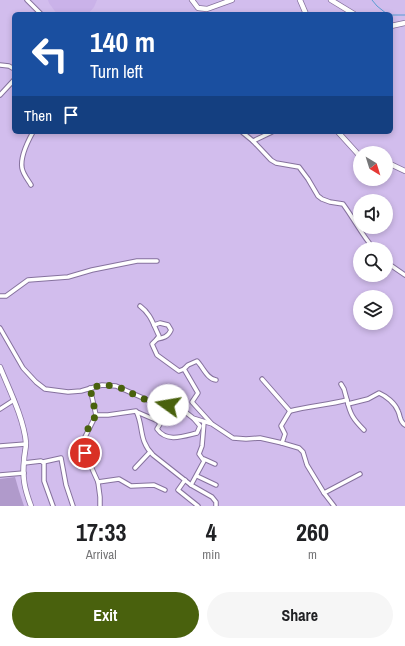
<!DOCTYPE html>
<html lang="en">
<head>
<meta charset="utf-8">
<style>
	:root { --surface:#fff; --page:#f6f6f6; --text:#202124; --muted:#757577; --accent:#49610d }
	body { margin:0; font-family:"Archivo Narrow",sans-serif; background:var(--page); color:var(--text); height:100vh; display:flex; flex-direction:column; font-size:15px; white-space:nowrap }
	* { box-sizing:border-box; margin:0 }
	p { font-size:13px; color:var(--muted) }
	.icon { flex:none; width:22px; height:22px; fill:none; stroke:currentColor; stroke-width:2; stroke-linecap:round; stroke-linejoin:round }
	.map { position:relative; height:506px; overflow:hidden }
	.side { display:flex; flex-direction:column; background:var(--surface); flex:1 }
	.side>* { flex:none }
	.top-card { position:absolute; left:12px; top:12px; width:381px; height:122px; border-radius:6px; box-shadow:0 2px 6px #0003; background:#1a4fa0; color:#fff; overflow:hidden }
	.needle { width:26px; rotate:142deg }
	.controls { position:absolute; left:353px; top:146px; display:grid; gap:8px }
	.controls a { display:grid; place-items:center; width:40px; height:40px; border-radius:50%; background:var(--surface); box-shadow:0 2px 6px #0003; font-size:20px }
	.pin { position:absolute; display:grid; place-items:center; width:34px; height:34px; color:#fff; margin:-17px; border:2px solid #fff; border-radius:50%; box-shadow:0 1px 4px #0007 }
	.me { position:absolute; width:44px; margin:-22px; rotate:283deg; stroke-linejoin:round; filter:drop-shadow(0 0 3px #0008) }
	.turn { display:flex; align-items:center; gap:14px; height:84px; padding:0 12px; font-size:18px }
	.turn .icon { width:52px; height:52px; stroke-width:2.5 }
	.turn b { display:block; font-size:28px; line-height:34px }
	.then { display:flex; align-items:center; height:38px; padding:0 12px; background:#0003; gap:8px; font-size:15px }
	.eta { display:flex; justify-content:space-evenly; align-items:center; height:68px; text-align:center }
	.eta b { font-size:24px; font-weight:800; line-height:28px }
	.button { display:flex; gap:8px; margin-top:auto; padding:8px 12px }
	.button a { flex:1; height:46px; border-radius:24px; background:var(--accent); color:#fff; font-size:16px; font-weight:800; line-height:46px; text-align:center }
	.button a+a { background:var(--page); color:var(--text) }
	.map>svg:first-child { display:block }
</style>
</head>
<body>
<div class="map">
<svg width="405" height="506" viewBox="0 0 405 506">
	<rect width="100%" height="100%" fill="#d2bded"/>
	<polygon fill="#cab2e9" points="48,0 97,0 94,7 88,14 57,14 49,3"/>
	<polygon fill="#b09acb" points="15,477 19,491 24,506 0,506 0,479"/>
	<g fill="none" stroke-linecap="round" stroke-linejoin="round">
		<g stroke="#5a9dd2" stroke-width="1">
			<polyline points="372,0 377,6 387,14"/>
			<polyline points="391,15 405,15"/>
		</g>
		<g stroke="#86729e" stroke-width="5.5">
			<g id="minor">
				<polyline points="27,0 41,14"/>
				<polyline points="0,65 9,66 14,69"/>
				<polyline points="0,95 14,80"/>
				<polyline points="242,132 253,141 272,132"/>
				<path d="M253,141L271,160L276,163L299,167L308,179L318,196L322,199L330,202L343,204C354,219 362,235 374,249"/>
				<path d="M31,185C28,180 23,174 22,168C20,157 28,141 33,132"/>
				<polyline points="386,262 405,275"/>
				<polyline points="0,296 6,296 28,280 68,277 92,270 137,261 157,261"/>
				<path d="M140,306C151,314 153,324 159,336L157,339L152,344L157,355L179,371L184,369"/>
				<path d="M154,325L160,323L168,325L171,330C168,337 163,338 157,339"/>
				<polyline points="0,328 23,368 36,382 45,389 68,392 81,391 102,385 116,386 152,402 179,407 193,418 212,424 233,438 246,439 260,438 282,443 299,448 303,452 307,465 324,493 334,506"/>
				<path d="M262,379L290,411C309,406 328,405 347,400C350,414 353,419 364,430"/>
				<polyline points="341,384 344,389 347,400"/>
				<polyline points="90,388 96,415 83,441 85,453 98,482 100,497 100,506"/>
				<path d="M348,404L368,399L379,393C386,396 395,403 398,411C401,417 399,421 405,425"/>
				<polyline points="0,409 14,400"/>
				<path d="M137,412L158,421L160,424L157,429C167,443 184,436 197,433L200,426L194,419"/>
				<path d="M96,415H108L136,411C144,426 138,440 153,455L191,485L212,497L216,502V506"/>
				<path d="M211,423L192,402L198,393L184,369L188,365L197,361C203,367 207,379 216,380"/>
				<polyline points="282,443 285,434 281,426 290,411"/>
				<polyline points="0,446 26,444"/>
				<polyline points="204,459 215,464"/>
				<polyline points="43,462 61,458 66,485 73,506"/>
				<polyline points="24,463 41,461 44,463 44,481 53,506"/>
				<polyline points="135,468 150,452"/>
				<polyline points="0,475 24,473"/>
				<polyline points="197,476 216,485"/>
				<polyline points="185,480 178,490 198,506"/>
				<polyline points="98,482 119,479 131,486 154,485 165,490"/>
				<polyline points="191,485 204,461 199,454 202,446 204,422"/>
				<polyline points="324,493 360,474"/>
			</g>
		</g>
		<g stroke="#86729e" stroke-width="6">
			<g id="tertiary">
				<polyline points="192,0 198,8 207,9 232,0"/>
				<polyline points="300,0 306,14"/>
				<polyline points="331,0 354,14"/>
				<polyline points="391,26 405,23"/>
				<polyline points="338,132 358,154 360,154"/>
				<polyline points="386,162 405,171"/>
				<path d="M0,367C9,389 24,419 26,443C26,449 24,455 24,461C22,478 25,490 31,506"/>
			</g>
		</g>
		<use href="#minor" stroke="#fff" stroke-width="3.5"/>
		<use href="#tertiary" stroke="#fff" stroke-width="4.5"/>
	</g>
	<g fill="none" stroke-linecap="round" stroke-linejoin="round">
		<path stroke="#49610d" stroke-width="7" stroke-dasharray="0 12.6" d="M85,453L84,441L85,434L96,415L90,388C120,379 127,395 153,402C158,403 163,404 168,405"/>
	</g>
</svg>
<div class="controls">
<a><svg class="needle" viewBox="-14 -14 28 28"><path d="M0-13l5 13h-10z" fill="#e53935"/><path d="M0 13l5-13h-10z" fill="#757577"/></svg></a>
<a><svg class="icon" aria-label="sound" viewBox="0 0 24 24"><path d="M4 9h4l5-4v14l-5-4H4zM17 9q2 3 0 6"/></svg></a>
<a><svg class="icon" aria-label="search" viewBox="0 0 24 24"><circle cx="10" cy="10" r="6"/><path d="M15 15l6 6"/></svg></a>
<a><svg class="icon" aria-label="layers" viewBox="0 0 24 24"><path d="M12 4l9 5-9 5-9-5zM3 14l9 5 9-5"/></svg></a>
</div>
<div class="pin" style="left:85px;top:453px;background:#d93025"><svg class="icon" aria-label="arrive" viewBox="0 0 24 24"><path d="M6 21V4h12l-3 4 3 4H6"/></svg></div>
<svg class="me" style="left:168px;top:405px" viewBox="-20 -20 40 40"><circle r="19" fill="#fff"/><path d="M0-13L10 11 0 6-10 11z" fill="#49610d"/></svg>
<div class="top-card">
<div class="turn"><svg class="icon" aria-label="left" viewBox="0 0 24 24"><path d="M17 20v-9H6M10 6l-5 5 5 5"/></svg><div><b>140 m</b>Turn left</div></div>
<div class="then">Then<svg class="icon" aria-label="arrive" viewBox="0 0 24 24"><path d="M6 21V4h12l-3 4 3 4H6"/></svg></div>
</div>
</div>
<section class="side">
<div class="eta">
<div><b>17:33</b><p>Arrival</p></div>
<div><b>4</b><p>min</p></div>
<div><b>260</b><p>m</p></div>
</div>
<div class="button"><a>Exit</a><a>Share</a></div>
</section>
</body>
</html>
